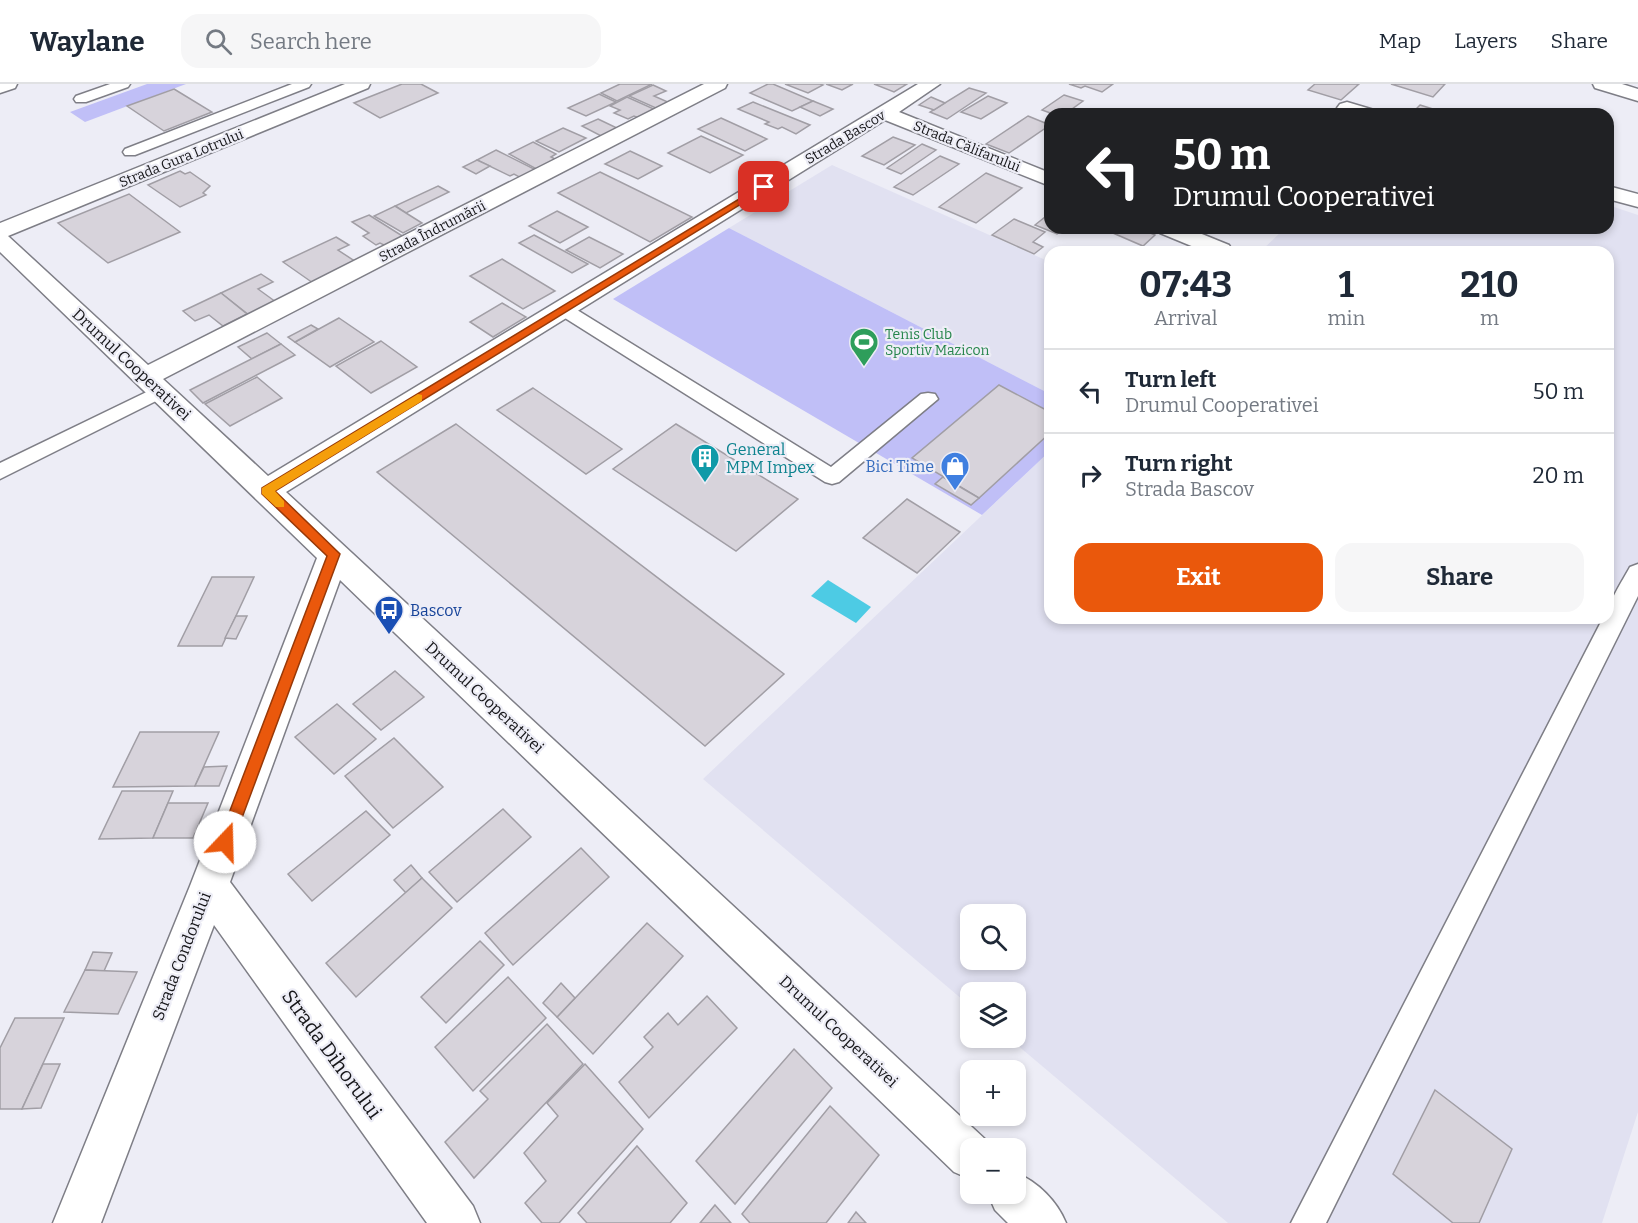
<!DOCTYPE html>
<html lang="en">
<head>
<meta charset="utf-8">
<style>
	:root { --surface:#fff; --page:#f6f6f7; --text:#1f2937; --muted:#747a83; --line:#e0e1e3; --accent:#ea580c }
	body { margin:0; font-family:Bitter,serif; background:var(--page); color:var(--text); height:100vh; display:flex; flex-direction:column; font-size:22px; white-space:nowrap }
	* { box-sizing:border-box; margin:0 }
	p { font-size:20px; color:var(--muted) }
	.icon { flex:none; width:33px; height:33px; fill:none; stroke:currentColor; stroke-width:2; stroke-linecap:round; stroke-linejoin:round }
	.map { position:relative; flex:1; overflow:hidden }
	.panel { position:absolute; left:1044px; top:162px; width:570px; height:378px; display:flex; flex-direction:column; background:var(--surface); border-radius:18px; box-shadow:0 3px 9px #0003 }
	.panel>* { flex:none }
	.hud { position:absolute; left:1044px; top:24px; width:570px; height:126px; border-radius:18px; box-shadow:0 3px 9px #0003; background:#202124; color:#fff; overflow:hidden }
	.controls { position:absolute; left:960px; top:820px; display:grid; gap:12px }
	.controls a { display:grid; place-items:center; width:66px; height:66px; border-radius:12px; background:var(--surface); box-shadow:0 3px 9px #0003; font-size:30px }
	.pin { position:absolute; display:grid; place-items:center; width:51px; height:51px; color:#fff; margin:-26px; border-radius:12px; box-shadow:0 3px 9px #0006 }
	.me { position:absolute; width:66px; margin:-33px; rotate:21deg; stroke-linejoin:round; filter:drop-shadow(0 0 4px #0008) }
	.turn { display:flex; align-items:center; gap:21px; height:126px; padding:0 30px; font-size:27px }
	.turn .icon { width:78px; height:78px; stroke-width:2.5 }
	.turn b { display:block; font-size:42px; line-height:51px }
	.eta { display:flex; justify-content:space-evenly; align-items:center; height:102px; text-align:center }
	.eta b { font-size:36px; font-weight:700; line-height:42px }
	.button { display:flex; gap:12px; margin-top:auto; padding:12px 30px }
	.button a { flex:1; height:69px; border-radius:18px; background:var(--accent); color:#fff; font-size:24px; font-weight:700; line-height:69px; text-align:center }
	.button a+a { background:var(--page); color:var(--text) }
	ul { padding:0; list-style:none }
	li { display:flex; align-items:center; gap:18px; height:84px; padding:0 30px; border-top:2px solid var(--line) }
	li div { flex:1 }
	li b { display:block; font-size:22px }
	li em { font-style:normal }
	header { display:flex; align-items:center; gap:36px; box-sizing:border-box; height:84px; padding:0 30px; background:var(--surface); border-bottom:2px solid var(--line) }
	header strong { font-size:28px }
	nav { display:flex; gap:33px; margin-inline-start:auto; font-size:21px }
	.search { width:420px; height:54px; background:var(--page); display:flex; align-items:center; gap:15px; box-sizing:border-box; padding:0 21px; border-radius:18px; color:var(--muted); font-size:22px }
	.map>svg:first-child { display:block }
</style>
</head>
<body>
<header>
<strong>Waylane</strong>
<div class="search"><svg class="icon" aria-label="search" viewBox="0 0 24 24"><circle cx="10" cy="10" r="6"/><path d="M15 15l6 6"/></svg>Search here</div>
<nav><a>Map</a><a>Layers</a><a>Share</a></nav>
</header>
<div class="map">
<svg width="1638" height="1139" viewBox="0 0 1638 1139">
	<rect width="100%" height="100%" fill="#ededf6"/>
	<g fill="#e1e1f1" fill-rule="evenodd">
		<polygon points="832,81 1050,178 1050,310 729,144"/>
		<path d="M1608,121L1638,131V1028L1602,1139H1228L1009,954H1016V909H970V922L703,695L1050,367V534H1608V168H1260L1285,144H1608ZM970,831H1016V876H970Z"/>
	</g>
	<g fill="#c0bff7">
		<polygon points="147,0 186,0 85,38 70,28"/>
		<polygon points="729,144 1050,310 1050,367 982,431 613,215"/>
	</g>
	<polygon fill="#4dcbe4" points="828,496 871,523 856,539 811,512"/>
	<g fill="#d7d3db" stroke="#a19ea5" stroke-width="1.5">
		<polygon points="402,0 421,0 438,9 380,34 354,19"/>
		<polygon points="620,0 652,0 617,17 601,9"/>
		<polygon points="768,0 773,0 813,17 792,27 750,9"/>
		<polygon points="785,0 820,0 823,1 808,9"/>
		<polygon points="826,0 853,0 842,6"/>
		<polygon points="874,0 907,0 894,8"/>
		<polygon points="1069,0 1113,0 1102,8 1085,2 1081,4"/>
		<polygon points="1315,0 1359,0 1341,16 1308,6"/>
		<polygon points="1391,0 1445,0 1433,13"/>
		<polygon points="653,1 666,7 654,12 670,19 658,25 629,12"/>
		<polygon points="969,4 986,9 947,35 930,28"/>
		<polygon points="174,5 212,28 164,47 127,22"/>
		<polygon points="599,10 616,18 586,32 568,24"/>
		<polygon points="1064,11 1083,17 1065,30 1053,30 1042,26"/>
		<polygon points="988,12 1007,19 981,35 961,28"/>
		<polygon points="627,13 656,26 639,34 634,32 628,35 614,29 620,26 610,22"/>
		<polygon points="931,13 945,19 934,26 919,21"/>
		<polygon points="813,17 833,25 820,32 800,23"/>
		<polygon points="753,18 810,41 796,50 782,43 778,45 765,40 769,38 738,25"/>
		<polygon points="1420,21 1449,30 1411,30"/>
		<polygon points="1028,32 1050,41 1009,69 986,60"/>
		<polygon points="721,34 767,55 745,67 698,45"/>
		<polygon points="598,35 619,45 603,53 582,42"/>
		<polygon points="563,44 586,54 559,68 536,57"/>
		<polygon points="701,52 743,71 710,89 668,69"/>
		<polygon points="893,53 915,61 884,81 862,72"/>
		<polygon points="533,58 556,70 551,73 559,77 540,87 509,70"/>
		<polygon points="922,60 936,66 901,90 887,84"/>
		<polygon points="496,66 538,87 523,95 514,90 510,92 477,76"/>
		<polygon points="630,67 662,82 638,95 605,80"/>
		<polygon points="940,72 959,80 913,111 894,103"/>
		<polygon points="477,76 490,82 476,90 463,83"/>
		<polygon points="180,87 185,90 190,88 210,102 203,109 206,111 180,123 148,101"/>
		<polygon points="600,88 692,133 650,158 558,109"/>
		<polygon points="986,89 1022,104 976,139 939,123"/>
		<polygon points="438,102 449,108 406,129 395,122"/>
		<polygon points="129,110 180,148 108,179 58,139"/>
		<polygon points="395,122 406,129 422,139 403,149 374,132"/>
		<polygon points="557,127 588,143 560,159 529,142"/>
		<polygon points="1050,129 1050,144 1064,144 1057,150 1035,141"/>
		<polygon points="369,131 404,153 386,162 380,159 376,161 363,152 369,149 352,138"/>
		<polygon points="1014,135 1045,148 1033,158 1043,163 1034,170 992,151"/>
		<polygon points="1109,144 1139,144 1155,151 1143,162 1106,146"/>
		<polygon points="534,151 588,180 572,189 519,159"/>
		<polygon points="336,153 349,161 338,166 356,178 313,199 283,178"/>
		<polygon points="589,153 623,170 600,184 566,166"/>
		<polygon points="502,175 555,207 523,225 470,192"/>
		<polygon points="261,190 273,198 258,205 276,218 249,231 221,209"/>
		<polygon points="221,209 247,230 223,242 209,231 195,237 183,227"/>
		<polygon points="502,219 526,233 493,253 470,238"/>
		<polygon points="339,234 374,258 330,283 295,258"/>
		<polygon points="311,241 318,245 295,258 288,253"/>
		<polygon points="267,249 281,260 252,275 238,263"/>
		<polygon points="381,257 417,283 371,309 336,282"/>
		<polygon points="281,260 295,271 203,319 190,306"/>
		<polygon points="257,293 282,314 230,342 205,320"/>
		<polygon points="999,301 1050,328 1050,349 979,414 912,374"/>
		<polygon points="533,304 622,365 586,390 497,326"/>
		<polygon points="456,340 784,590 705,662 377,388"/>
		<polygon points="676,340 798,415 736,467 613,385"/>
		<polygon points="943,393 979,414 971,421 935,400"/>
		<polygon points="907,415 960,448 917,489 863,454"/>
		<polygon points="212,493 254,493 222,562 178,562"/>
		<polygon points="236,532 247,532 236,555 225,554"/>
		<polygon points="395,587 424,613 381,646 353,620"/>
		<polygon points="337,620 376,655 334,690 295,653"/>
		<polygon points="140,648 219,648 195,702 113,703"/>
		<polygon points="394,654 443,703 393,744 345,692"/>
		<polygon points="227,682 219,702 195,702 204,683"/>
		<polygon points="122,707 173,707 153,754 99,755"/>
		<polygon points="168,719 208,719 193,754 153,754"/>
		<polygon points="503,725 531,753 457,818 429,788"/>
		<polygon points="366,727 390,751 312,817 288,790"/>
		<polygon points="581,764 609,793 513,881 485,849"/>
		<polygon points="411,781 422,794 406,809 394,796"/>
		<polygon points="422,794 452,824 356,913 326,879"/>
		<polygon points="647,839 683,872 593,970 557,933"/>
		<polygon points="480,857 504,881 446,939 421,913"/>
		<polygon points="93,868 112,869 104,887 85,886"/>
		<polygon points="85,886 137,888 118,930 64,928"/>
		<polygon points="508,893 546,934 473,1007 435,963"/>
		<polygon points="561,899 575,914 557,933 543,919"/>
		<polygon points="707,912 737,944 649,1034 619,998 653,963 644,953 668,929 678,941"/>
		<polygon points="15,934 64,934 22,1025 0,1025 0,964"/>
		<polygon points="547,940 583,980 474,1094 445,1058 488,1015 480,1007"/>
		<polygon points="794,965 832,1004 735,1120 696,1077"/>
		<polygon points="43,980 60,980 41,1024 22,1025"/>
		<polygon points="585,980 643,1045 559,1139 542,1139 525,1119 546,1097 524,1069 558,1032 547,1019"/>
		<polygon points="1435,1006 1512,1065 1479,1139 1453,1139 1393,1090"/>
		<polygon points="830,1022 879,1071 826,1139 750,1139 742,1130"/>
		<polygon points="637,1062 687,1119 670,1139 587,1139 578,1129"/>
		<polygon points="715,1121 731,1139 700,1139"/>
		<polygon points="856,1128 866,1139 848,1139"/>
	</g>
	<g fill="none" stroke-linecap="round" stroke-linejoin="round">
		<g stroke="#7e7e86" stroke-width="3">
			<g id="lane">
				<polygon points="110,0 130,0 128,3 86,18 76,18 74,15 76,12"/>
				<polygon points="292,0 311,0 309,3 135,71 125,71 123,68 125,65"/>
				<polygon points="563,220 569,221 831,383 921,310 928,309 935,310 938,315 839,398 832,400 825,398 557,229 554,225 557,221"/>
				<polygon points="161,301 168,303 171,307 168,311 0,395 0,379"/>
				<path d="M1638,480V512L1326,1139H1291L1603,534H1608C1608,517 1622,498 1630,483Z"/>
			</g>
		</g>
		<g stroke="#7e7e86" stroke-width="3">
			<g id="street">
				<polygon points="0,0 17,0 15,4 0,9"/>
				<polygon points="345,0 370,0 368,4 8,152 148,281 704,0 727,0 725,4 163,295 268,392 918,0 940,0 899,28 1050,89 1050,102 885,36 286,408 986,1056 990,1065 970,1065 970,1095 954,1088 340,496 230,798 473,1122 480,1139 427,1139 214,841 101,1139 53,1139 190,802 317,474 0,168 0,139"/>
				<polygon points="1593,0 1622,0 1638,5 1638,17 1595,4"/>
				<polygon points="1347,18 1374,26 1377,30 1340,28 1337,24 1340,20"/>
				<polygon points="1608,102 1638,110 1638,123 1608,115"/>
				<polygon points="1157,144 1187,144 1229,161 1232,166 1231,168 1206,168 1160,149"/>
				<path d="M1016,1089C1038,1098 1057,1117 1066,1139H1008L995,1126L988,1110H1016Z"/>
			</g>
		</g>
		<use href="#lane" fill="#fff" fill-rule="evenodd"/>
		<use href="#street" fill="#fff" fill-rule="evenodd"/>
	</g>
	<polygon fill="#ea580c" stroke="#983908" stroke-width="1.5" points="764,100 768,103 767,104 275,407 340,470 233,758 231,763 225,765 220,763 218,758 327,472 262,410 262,404"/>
	<polygon fill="#f59e0b" points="418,310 422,311 422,317 275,407 284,417 284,423 276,423 262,410 262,404"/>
	<defs>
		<g id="stadium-pin" transform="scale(1.5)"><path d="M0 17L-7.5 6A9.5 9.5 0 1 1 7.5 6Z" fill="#2e9e5b" stroke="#ededf6"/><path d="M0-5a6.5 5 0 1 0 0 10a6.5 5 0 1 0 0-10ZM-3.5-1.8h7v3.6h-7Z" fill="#fff"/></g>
		<g id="building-pin" transform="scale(1.5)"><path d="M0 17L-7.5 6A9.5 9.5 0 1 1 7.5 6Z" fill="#0f9aa8" stroke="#ededf6"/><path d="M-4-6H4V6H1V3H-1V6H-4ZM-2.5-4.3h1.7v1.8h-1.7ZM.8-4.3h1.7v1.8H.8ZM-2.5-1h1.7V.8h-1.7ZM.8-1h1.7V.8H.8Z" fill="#fff"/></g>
		<g id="shop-pin" transform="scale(1.5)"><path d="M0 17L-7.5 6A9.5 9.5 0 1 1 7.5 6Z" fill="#3f7fe0" stroke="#ededf6"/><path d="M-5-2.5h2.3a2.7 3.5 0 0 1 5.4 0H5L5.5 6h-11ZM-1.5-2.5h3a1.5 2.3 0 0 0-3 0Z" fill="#fff"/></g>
		<g id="bus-pin" transform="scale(1.5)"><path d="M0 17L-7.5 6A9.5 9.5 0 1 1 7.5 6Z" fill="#1a4fb4" stroke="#ededf6"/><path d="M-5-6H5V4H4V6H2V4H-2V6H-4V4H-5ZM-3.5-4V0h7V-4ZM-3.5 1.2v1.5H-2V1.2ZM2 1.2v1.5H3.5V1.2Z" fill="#fff"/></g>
	</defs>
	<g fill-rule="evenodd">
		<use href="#stadium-pin" x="864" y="258"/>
		<use href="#building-pin" x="705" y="374"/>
		<use href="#shop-pin" x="955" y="382"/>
		<use href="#bus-pin" x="389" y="526"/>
	</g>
	<g text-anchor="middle" stroke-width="4.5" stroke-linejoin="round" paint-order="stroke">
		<g font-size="14" fill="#151518" stroke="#ededf6">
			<text transform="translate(845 53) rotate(-31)" y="5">Strada Bascov</text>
			<text transform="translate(967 62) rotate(22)" y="5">Strada Călifarului</text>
			<text transform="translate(181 74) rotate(-22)" y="5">Strada Gura Lotrului</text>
			<text transform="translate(432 147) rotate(-27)" y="5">Strada Îndrumării</text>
		</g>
		<g font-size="14" fill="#27864d" stroke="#ededf6" text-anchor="start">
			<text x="885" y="255">Tenis Club<tspan x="885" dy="16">Sportiv Mazicon</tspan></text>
		</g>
		<g font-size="16" fill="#151518" stroke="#ededf6">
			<text transform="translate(132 280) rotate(43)" y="6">Drumul Cooperativei</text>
			<text transform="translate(485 613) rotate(43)" y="6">Drumul Cooperativei</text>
			<text transform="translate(181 872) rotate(-69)" y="6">Strada Condorului</text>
			<text transform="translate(839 947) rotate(43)" y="6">Drumul Cooperativei</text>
		</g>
		<g font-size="16" fill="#0d838f" stroke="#ededf6" text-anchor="start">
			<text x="726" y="371">General<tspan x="726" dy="18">MPM Impex</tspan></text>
		</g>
		<g font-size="16" fill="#366cbe" stroke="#ededf6" text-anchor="end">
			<text x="934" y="388">Bici Time</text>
		</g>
		<g font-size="16" fill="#164399" stroke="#ededf6" text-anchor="start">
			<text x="410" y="532">Bascov</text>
		</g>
		<g font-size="20" fill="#151518" stroke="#ededf6">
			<text transform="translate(332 970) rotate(54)" y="7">Strada Dihorului</text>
		</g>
	</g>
</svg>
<div class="controls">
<a><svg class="icon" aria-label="search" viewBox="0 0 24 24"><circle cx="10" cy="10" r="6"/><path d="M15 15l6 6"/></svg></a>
<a><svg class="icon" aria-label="layers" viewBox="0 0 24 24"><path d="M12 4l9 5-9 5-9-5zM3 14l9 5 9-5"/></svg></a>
<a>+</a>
<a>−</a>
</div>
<div class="pin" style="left:764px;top:103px;background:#d93025"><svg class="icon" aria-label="arrive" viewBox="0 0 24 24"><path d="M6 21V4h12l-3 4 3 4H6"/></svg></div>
<svg class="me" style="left:225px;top:758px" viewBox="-20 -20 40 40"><circle r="19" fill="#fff"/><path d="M0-13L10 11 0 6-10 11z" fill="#ea580c"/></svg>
<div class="hud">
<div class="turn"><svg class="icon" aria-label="left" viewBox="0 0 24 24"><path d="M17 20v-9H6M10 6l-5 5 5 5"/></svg><div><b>50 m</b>Drumul Cooperativei</div></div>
</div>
<section class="panel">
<div class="eta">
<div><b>07:43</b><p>Arrival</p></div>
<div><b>1</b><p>min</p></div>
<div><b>210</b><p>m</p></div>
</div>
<ul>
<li><svg class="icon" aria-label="left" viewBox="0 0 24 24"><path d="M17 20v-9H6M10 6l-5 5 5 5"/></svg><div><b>Turn left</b><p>Drumul Cooperativei</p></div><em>50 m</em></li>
<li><svg class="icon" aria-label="right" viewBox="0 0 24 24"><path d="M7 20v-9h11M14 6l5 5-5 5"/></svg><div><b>Turn right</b><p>Strada Bascov</p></div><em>20 m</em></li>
</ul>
<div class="button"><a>Exit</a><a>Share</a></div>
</section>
</div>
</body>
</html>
